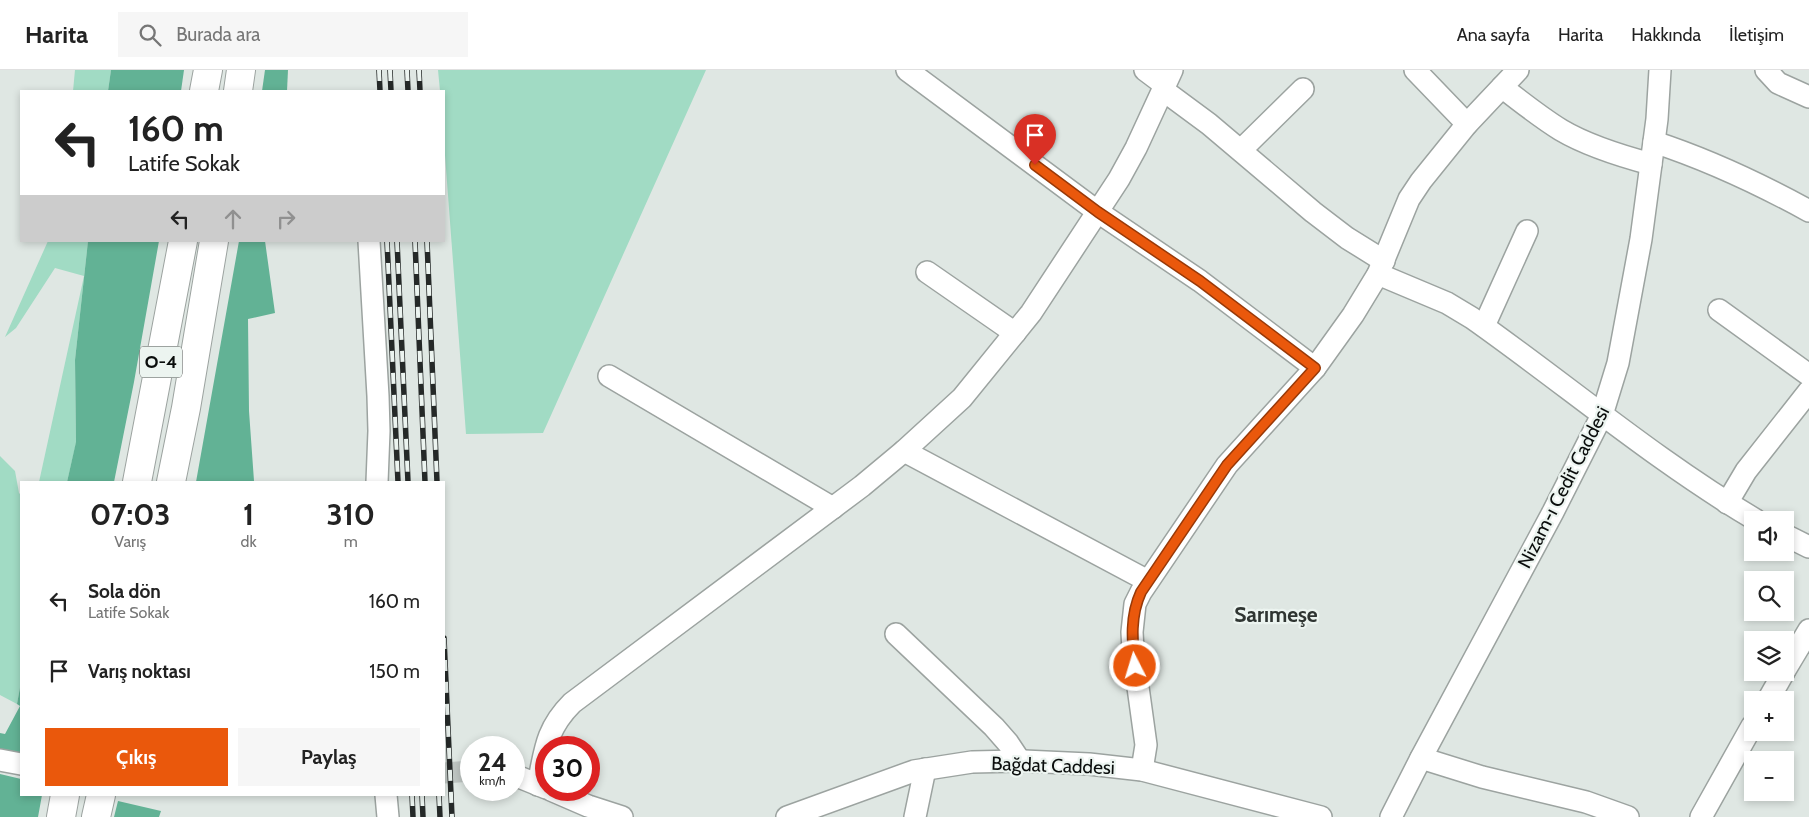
<!DOCTYPE html>
<html lang="tr">
<head>
<meta charset="utf-8">
<style>
	:root { --surface:#fff; --page:#f6f6f6; --text:#222; --muted:#767676; --line:#e0e0e0; --accent:#ea580c }
	body { margin:0; font-family:Cabin,sans-serif; background:var(--page); color:var(--text); height:100vh; display:flex; flex-direction:column; font-size:19px; white-space:nowrap }
	* { box-sizing:border-box; margin:0 }
	p { font-size:16px; color:var(--muted) }
	.icon { flex:none; width:28px; height:28px; fill:none; stroke:currentColor; stroke-width:2; stroke-linecap:round; stroke-linejoin:round }
	.map { position:relative; flex:1; overflow:hidden }
	.sheet { position:absolute; left:20px; top:411px; width:425px; height:315px; display:flex; flex-direction:column; background:var(--surface); border-radius:0px; box-shadow:0 2px 8px #0003 }
	.sheet>* { flex:none }
	.hud { position:absolute; left:20px; top:20px; width:425px; height:152px; border-radius:0px; box-shadow:0 2px 8px #0003; background:#fff; color:var(--text); overflow:hidden }
	.buttons { position:absolute; left:1744px; top:441px; display:grid; gap:10px }
	.buttons a { display:grid; place-items:center; width:50px; height:50px; border-radius:0px; background:var(--surface); box-shadow:0 2px 8px #0003; font-size:25px }
	.speed { position:absolute; left:460px; top:666px; display:flex; gap:10px; font-size:25px; font-weight:700; text-align:center }
	.speed>* { display:grid; place-content:center; width:65px; height:65px; border-radius:50%; background:var(--surface); box-shadow:0 2px 8px #0003; line-height:1 }
	.speed small { font-size:12px; font-weight:400 }
	.speed .limit { border:8px solid #d22; background:#fff; color:#111 }
	.pin { position:absolute; display:grid; place-items:center; width:42px; height:42px; color:#fff; margin:-51px -21px; border-radius:50% 50% 50% 0; rotate:-45deg; box-shadow:0 0 5px #0007 }
	.pin .icon { rotate:45deg }
	.me { position:absolute; width:55px; margin:-28px; rotate:355deg; stroke-linejoin:round; filter:drop-shadow(0 0 4px #0008) }
	.turn { display:flex; align-items:center; gap:18px; height:105px; padding:0 25px; font-size:22px }
	.turn .icon { width:65px; height:65px; stroke-width:2.5 }
	.turn b { display:block; font-size:35px; line-height:42px }
	.lanes { display:flex; align-items:center; height:48px; padding:0 25px; background:#0003; justify-content:center; gap:25px; direction:ltr }
	.lanes .off { opacity:.35 }
	.eta { display:flex; justify-content:space-evenly; align-items:center; height:85px; text-align:center }
	.eta b { font-size:30px; font-weight:700; line-height:35px }
	.cta { display:flex; gap:10px; margin-top:auto; padding:10px 25px }
	.cta a { flex:1; height:58px; border-radius:0px; background:var(--accent); color:#fff; font-size:20px; font-weight:700; line-height:58px; text-align:center }
	.cta a+a { background:var(--page); color:var(--text) }
	ul { padding:0; list-style:none }
	li { display:flex; align-items:center; gap:15px; height:70px; padding:0 25px }
	li div { flex:1 }
	li b { display:block; font-size:19px }
	li em { font-style:normal }
	header { display:flex; align-items:center; gap:30px; box-sizing:border-box; height:70px; padding:0 25px; background:var(--surface); border-bottom:1px solid var(--line) }
	header strong { font-size:24px }
	nav { display:flex; gap:28px; margin-inline-start:auto; font-size:18px }
	.search { width:350px; height:45px; background:var(--page); display:flex; align-items:center; gap:12px; box-sizing:border-box; padding:0 18px; border-radius:0px; color:var(--muted); font-size:19px }
	.map>svg:first-child { display:block }
</style>
</head>
<body>
<header>
<strong>Harita</strong>
<div class="search"><svg class="icon" aria-label="search" viewBox="0 0 24 24"><circle cx="10" cy="10" r="6"/><path d="M15 15l6 6"/></svg>Burada ara</div>
<nav><a>Ana sayfa</a><a>Harita</a><a>Hakkında</a><a>İletişim</a></nav>
</header>
<div class="map">
<svg width="1809" height="747" viewBox="0 0 1809 747">
	<rect width="100%" height="100%" fill="#dfe7e3"/>
	<g fill="#a1dbc4">
		<polygon points="75,0 111,0 108,21 73,21"/>
		<polygon points="438,0 706,0 543,363 466,364 444,72 444,21 440,21"/>
		<polygon points="48,171 88,171 75,290 76,373 67,412 39,412 84,206 55,198 16,258 5,267"/>
		<polygon points="0,386 15,401 19,423 21,425 21,612 17,634 0,625"/>
	</g>
	<g fill="#62b295">
		<polygon points="111,0 184,0 181,21 108,21"/>
		<polygon points="265,0 288,0 287,21 262,21"/>
		<polygon points="88,171 159,171 134,312 114,412 67,412 76,372 75,290"/>
		<polygon points="239,171 265,171 275,243 248,249 249,341 254,411 196,412"/>
		<polygon points="21,612 21,686 0,683 0,663 5,664 20,636 17,634"/>
		<polygon points="0,704 21,709 21,725 42,725 38,747 0,747"/>
		<polygon points="118,731 161,741 159,747 114,747"/>
	</g>
	<g fill="none" stroke-linecap="round" stroke-linejoin="round">
		<polyline stroke="#bfc6c3" stroke-width="21" stroke-dasharray="21 11" stroke-linecap="butt" points="444,703 471,701"/>
		<g stroke="#9ca3a0" stroke-width="24">
			<g id="minor">
				<polyline points="907,0 1098,142 1200,211 1315,298"/>
				<polyline points="1145,0 1165,15"/>
				<polyline points="1415,0 1467,54"/>
				<polyline points="1766,0 1778,13 1809,27"/>
				<path d="M1502,17C1521,32 1540,47 1561,60C1588,76 1621,86 1651,94"/>
				<polyline points="1163,20 1209,54 1313,142 1347,168 1384,191"/>
				<path d="M1654,72C1709,90 1758,113 1809,141"/>
				<polyline points="1241,80 1303,19"/>
				<polyline points="369,171 378,326 379,361 377,412"/>
				<polyline points="927,202 1015,263"/>
				<path d="M1378,204L1447,233L1472,248C1567,315 1656,391 1756,450"/>
				<polyline points="1719,240 1809,305"/>
				<polyline points="1484,256 1527,161"/>
				<polyline points="609,306 833,438"/>
				<polyline points="904,381 1148,511"/>
				<polyline points="1727,433 1746,401 1809,321"/>
				<polyline points="1785,465 1809,477"/>
				<polyline points="896,564 994,657 1008,673 1020,691"/>
				<polyline points="1785,600 1809,560"/>
				<polyline points="1768,630 1784,602"/>
				<polyline points="1421,688 1482,707 1586,732 1628,747"/>
				<polyline points="0,690 21,694"/>
				<polyline points="1142,700 1146,675 1133,581 1132,562 1135,534 1141,522 1227,395 1315,298 1353,245 1378,204 1409,129 1421,111 1467,54 1518,0"/>
				<polyline points="514,705 546,718"/>
				<path d="M538,715C545,680 546,659 572,633L862,416L904,381L962,328L1031,243L1119,109L1136,78L1172,0"/>
				<polyline points="551,720 588,736 622,747"/>
				<polyline points="386,725 388,747"/>
				<polyline points="787,747 914,701 972,692 1024,691 1089,694 1142,700 1321,747"/>
				<polyline points="915,747 925,699"/>
				<polyline points="1391,747 1421,688 1553,442 1602,345 1618,293 1641,169 1657,49 1660,0"/>
				<polyline points="1701,747 1752,656"/>
			</g>
		</g>
		<g stroke="#9ca3a0" stroke-width="30">
			<g id="highway">
				<polyline points="204,21 208,0"/>
				<polyline points="238,21 241,0"/>
				<polyline points="137,412 183,171"/>
				<polyline points="171,412 186,338 214,171"/>
				<polyline points="61,747 65,725"/>
				<polyline points="96,747 101,725"/>
			</g>
		</g>
		<use href="#minor" stroke="#fff" stroke-width="21"/>
		<use href="#highway" stroke="#fff" stroke-width="28"/>
		<g stroke="#252928" stroke-width="5.5">
			<g id="rail">
				<polyline points="379,0 380,21"/>
				<polyline points="390,0 391,21"/>
				<polyline points="407,0 408,21"/>
				<polyline points="419,0 420,21"/>
				<polyline points="387,171 398,412"/>
				<polyline points="397,171 408,412"/>
				<polyline points="415,171 425,412"/>
				<polyline points="427,171 437,412"/>
				<polyline points="444,568 452,747"/>
				<polyline points="412,725 413,747"/>
				<polyline points="422,725 423,747"/>
				<polyline points="439,725 440,747"/>
			</g>
		</g>
		<use href="#rail" stroke="#ecf4f0" stroke-width="4" stroke-dasharray="11" stroke-linecap="butt"/>
	</g>
	<g fill="none" stroke-linecap="round" stroke-linejoin="round">
		<g stroke="#983908" stroke-width="12">
			<path id="route" d="M1035,95L1098,142L1200,211L1315,298L1227,395L1141,522C1130,546 1132,570 1135,596"/>
		</g>
		<use href="#route" stroke="#ea580c" stroke-width="9"/>
	</g>
	<g text-anchor="middle" stroke-width="4.5" stroke-linejoin="round" paint-order="stroke">
		<rect fill="#ecf4f0" stroke="#4e5250" stroke-width="1" x="140" y="276.5" width="42" height="31" rx="4"/>
		<g font-size="18" font-weight="bold" fill="#0a0d0c">
			<text x="161" y="298">O-4</text>
		</g>
		<g font-size="19" fill="#0a0d0c" stroke="#ecf4f0">
			<text transform="translate(1563 417) rotate(-63)" y="7">Nizam-ı Cedit Caddesi</text>
			<text transform="translate(1053 695) rotate(2)" y="7">Bağdat Caddesi</text>
		</g>
		<g font-size="21" font-weight="bold" fill="#2f3532" stroke="#ecf4f0">
			<text x="1276" y="552">Sarımeşe</text>
		</g>
	</g>
</svg>
<div class="buttons">
<a><svg class="icon" aria-label="sound" viewBox="0 0 24 24"><path d="M4 9h4l5-4v14l-5-4H4zM17 9q2 3 0 6"/></svg></a>
<a><svg class="icon" aria-label="search" viewBox="0 0 24 24"><circle cx="10" cy="10" r="6"/><path d="M15 15l6 6"/></svg></a>
<a><svg class="icon" aria-label="layers" viewBox="0 0 24 24"><path d="M12 4l9 5-9 5-9-5zM3 14l9 5 9-5"/></svg></a>
<a>+</a>
<a>−</a>
</div>
<div class="speed"><div>24<small>km/h</small></div><div class="limit">30</div></div>
<div class="pin" style="left:1035px;top:95px;background:#d93025"><svg class="icon" aria-label="arrive" viewBox="0 0 24 24"><path d="M6 21V4h12l-3 4 3 4H6"/></svg></div>
<svg class="me" style="left:1135px;top:596px" viewBox="-20 -20 40 40"><circle r="17" fill="#ea580c" stroke="#fff" stroke-width="3"/><path d="M0-11L8 9 0 5-8 9z" fill="#fff"/></svg>
<div class="hud">
<div class="turn"><svg class="icon" aria-label="left" viewBox="0 0 24 24"><path d="M17 20v-9H6M10 6l-5 5 5 5"/></svg><div><b>160 m</b>Latife Sokak</div></div>
<div class="lanes"><svg class="icon" aria-label="left" viewBox="0 0 24 24"><path d="M17 20v-9H6M10 6l-5 5 5 5"/></svg><svg class="icon off" aria-label="ahead" viewBox="0 0 24 24"><path d="M12 20V5M6 11l6-6 6 6"/></svg><svg class="icon off" aria-label="right" viewBox="0 0 24 24"><path d="M7 20v-9h11M14 6l5 5-5 5"/></svg></div>
</div>
<section class="sheet">
<div class="eta">
<div><b>07:03</b><p>Varış</p></div>
<div><b>1</b><p>dk</p></div>
<div><b>310</b><p>m</p></div>
</div>
<ul>
<li><svg class="icon" aria-label="left" viewBox="0 0 24 24"><path d="M17 20v-9H6M10 6l-5 5 5 5"/></svg><div><b>Sola dön</b><p>Latife Sokak</p></div><em>160 m</em></li>
<li><svg class="icon" aria-label="arrive" viewBox="0 0 24 24"><path d="M6 21V4h12l-3 4 3 4H6"/></svg><div><b>Varış noktası</b></div><em>150 m</em></li>
</ul>
<div class="cta"><a>Çıkış</a><a>Paylaş</a></div>
</section>
</div>
</body>
</html>
